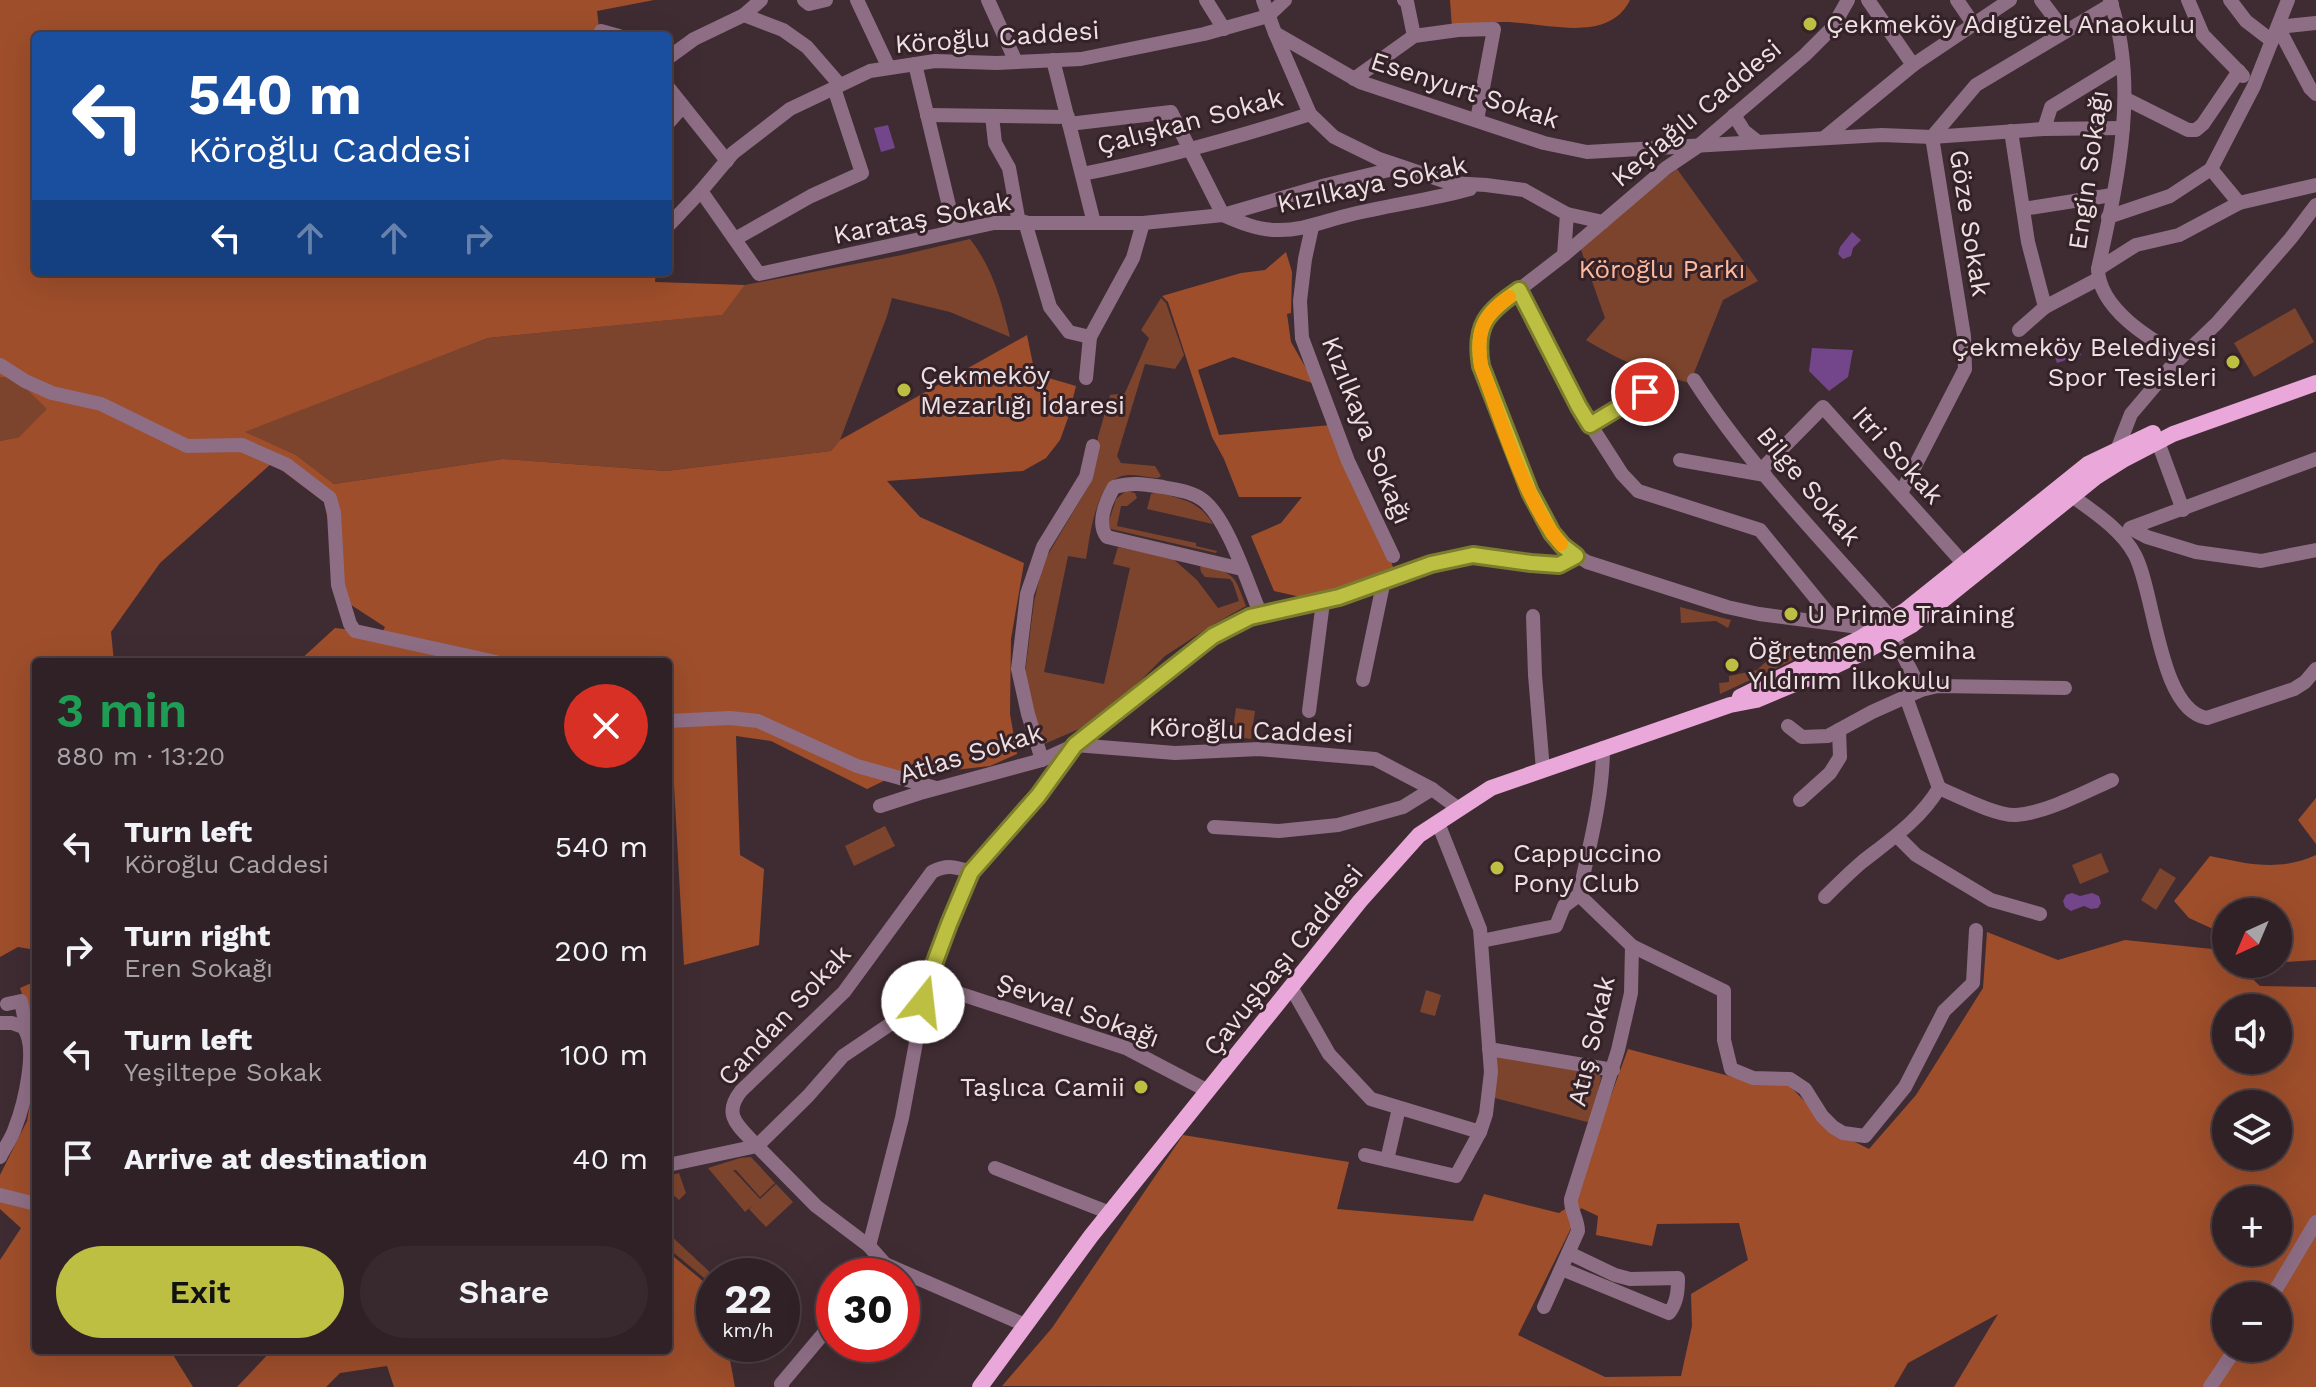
<!DOCTYPE html>
<html lang="en">
<head>
<meta charset="utf-8">
<style>
	:root { --surface:#2f2126; --page:#37292e; --text:#f1f3f6; --muted:#a7a3a7; --line:#4a3e43; --accent:#bdbf43 }
	body { margin:0; font-family:"Work Sans",sans-serif; background:var(--page); color:var(--text); height:100vh; display:flex; flex-direction:column; font-size:30px; white-space:nowrap }
	* { box-sizing:border-box; margin:0 }
	p { font-size:26px; color:var(--muted) }
	.icon { flex:none; width:44px; height:44px; fill:none; stroke:currentColor; stroke-width:2; stroke-linecap:round; stroke-linejoin:round }
	.map { position:relative; flex:1; overflow:hidden }
	.sheet { position:absolute; left:32px; top:658px; width:640px; height:696px; display:flex; flex-direction:column; background:var(--surface); border-radius:8px; box-shadow:0 8px 32px #0002,0 0 0 2px var(--line) }
	.sheet>* { flex:none }
	.banner { position:absolute; left:32px; top:32px; width:640px; height:244px; border-radius:8px; box-shadow:0 8px 32px #0002,0 0 0 2px var(--line); background:#1a4fa0; color:#fff; overflow:hidden }
	.needle { width:52px; rotate:224deg }
	.controls { position:absolute; left:2212px; top:898px; display:grid; gap:16px }
	.controls a { display:grid; place-items:center; width:80px; height:80px; border-radius:50%; background:var(--surface); box-shadow:0 8px 32px #0002,0 0 0 2px var(--line); font-size:40px }
	.speed { position:absolute; left:696px; top:1258px; display:flex; gap:16px; font-size:40px; font-weight:700; text-align:center }
	.speed>* { display:grid; place-content:center; width:104px; height:104px; border-radius:50%; background:var(--surface); box-shadow:0 8px 32px #0002,0 0 0 2px var(--line); line-height:1 }
	.speed small { font-size:20px; font-weight:400 }
	.speed .limit { border:12px solid #d22; background:#fff; color:#111 }
	.pin { position:absolute; display:grid; place-items:center; width:68px; height:68px; color:#fff; margin:-34px; border:4px solid #fff; border-radius:50%; box-shadow:0 2px 8px #0007 }
	.me { position:absolute; width:88px; margin:-44px; rotate:16deg; stroke-linejoin:round; filter:drop-shadow(0 0 6px #0008) }
	.turn { display:flex; align-items:center; gap:28px; height:168px; padding:0 24px; font-size:36px }
	.turn .icon { width:104px; height:104px; stroke-width:2.5 }
	.turn b { display:block; font-size:56px; line-height:68px }
	.lanes { display:flex; align-items:center; height:76px; padding:0 24px; background:#0003; justify-content:center; gap:40px; direction:ltr }
	.lanes .off { opacity:.35 }
	.round { display:grid; place-items:center; flex:none; width:84px; height:84px; border-radius:42px; background:var(--page) }
	.headline { display:flex; align-items:center; justify-content:space-between; height:136px; padding:0 24px }
	h1 { font-size:48px; font-weight:600; line-height:60px; color:#1e9e55 }
	.button { display:flex; gap:16px; margin-top:auto; padding:16px 24px }
	.button a { flex:1; height:92px; border-radius:48px; background:var(--accent); color:#111; font-size:32px; font-weight:600; line-height:92px; text-align:center }
	.button a+a { background:var(--page); color:var(--text) }
	ul { padding:0; list-style:none }
	li { display:flex; align-items:center; gap:24px; height:104px; padding:0 24px }
	li div { flex:1 }
	li b { display:block; font-size:30px }
	li em { font-style:normal }
	.map>svg:first-child { display:block }
</style>
</head>
<body>
<div class="map">
<svg width="2316" height="1387" viewBox="0 0 2316 1387">
	<rect width="100%" height="100%" fill="#3f2c32"/>
	<g fill="#7c442d">
		<path d="M1677,169L1758,281L1723,300L1690,383C1648,372 1624,363 1586,340L1605,318L1580,247L1624,208Z"/>
		<path d="M970,239C993,268 1002,303 1010,337L950,312L892,298L887,316L840,440L831,451L666,471L503,459L334,484L296,455L244,432L488,338L721,315L745,285L902,255Z"/>
		<path d="M1161,298L1166,303L1184,355L1175,369L1145,364L1117,456L1121,463L1155,466L1161,476L1158,478C1146,478 1132,472 1119,477C1095,487 1090,536 1086,559L1068,556L1044,672L1104,684L1130,568L1113,564L1118,547L1172,558L1197,580L1218,608L1239,601L1233,583L1230,579L1205,577L1201,572L1200,567L1203,565C1236,574 1234,575 1246,606L1214,624L1165,656L1102,719L1042,745L1025,673L1034,602L1043,563L1092,480L1098,437L1110,395L1125,393L1149,338L1141,330Z"/>
		<polygon points="2295,308 2314,342 2254,377 2234,343"/>
		<polygon points="0,377 14,377 48,409 19,437 0,441"/>
		<polygon points="1126,491 1135,493 1137,498 1127,506 1121,506 1117,526 1196,543 1196,546 1217,551 1216,553 1111,529 1108,524 1116,499"/>
		<path d="M1156,492C1183,500 1198,500 1213,524L1147,509L1151,494Z"/>
		<polygon points="1680,607 1731,620 1728,628 1716,621 1681,623"/>
		<polygon points="1802,650 1804,655 1720,694 1719,683 1729,682 1729,676 1757,670 1772,656 1782,652"/>
		<polygon points="1236,708 1255,711 1251,739 1232,736"/>
		<polygon points="885,826 895,846 854,866 845,846"/>
		<polygon points="2101,853 2109,872 2080,884 2072,865"/>
		<polygon points="2160,868 2176,878 2156,910 2141,900"/>
		<polygon points="1426,990 1441,995 1435,1016 1420,1012"/>
		<polygon points="1497,1055 1599,1074 1601,1078 1591,1120 1587,1122 1495,1098 1495,1058"/>
		<polygon points="751,1157 775,1183 760,1197 736,1170 733,1170 760,1199 776,1184 793,1202 766,1227 749,1209 754,1204 745,1212 708,1168 740,1158"/>
		<polygon points="679,1173 686,1193 679,1200 668,1190 668,1176"/>
		<polygon points="668,1233 714,1276 710,1283 668,1248"/>
	</g>
	<g fill="#9e4e2b" fill-rule="evenodd">
		<polygon points="0,0 654,0 597,11 600,36 36,36 36,272 656,272 655,282 745,285 722,315 488,338 245,432 296,455 334,484 503,459 666,471 831,451 840,440 1027,335 1035,374 1076,386 1068,418 1060,440 1046,458 1023,471 887,481 920,517 1024,563 1011,639 1010,714 1017,754 990,766 892,777 867,789 771,741 736,736 740,855 764,869 759,945 684,965 671,731 668,730 668,662 298,662 335,628 382,633 385,627 345,601 324,502 272,463 160,563 111,632 114,662 36,662 36,950 18,947 0,957 0,441 19,437 47,409 14,377 0,377"/>
		<path d="M1450,0H1630C1608,46 1540,21 1502,22C1485,22 1468,26 1452,28Z"/>
		<polygon points="1286,252 1292,272 1291,313 1287,314 1291,342 1315,384 1233,357 1198,370 1219,435 1331,425 1382,534 1396,576 1323,602 1274,591 1251,536 1281,523 1302,497 1239,497 1224,459 1212,437 1168,302 1162,296 1241,273 1265,270"/>
		<polygon points="2316,798 2316,844 2298,820"/>
		<path d="M2316,855V960L2284,962L2278,959V912H2226V935L2189,918L2174,901L2210,856C2249,864 2278,872 2316,855Z"/>
		<path d="M1987,932L2058,960L2125,940L2222,950L2226,954V964H2237L2260,986L2316,987V1387H1954L1998,1314L1908,1363L1894,1387L1002,1386L1052,1328L1183,1135L1349,1162L1337,1209L1473,1221L1484,1194L1559,1213L1571,1205L1628,1049L1733,1077L1790,1086L1833,1131L1869,1149L1916,1095L1983,988ZM2226,1008H2278V1060H2226ZM2226,1104H2278V1156H2226ZM2226,1200H2278V1252H2226ZM1581,1208L1598,1216L1596,1235L1652,1246L1657,1224L1739,1223L1748,1260L1691,1294L1692,1326L1681,1376L1605,1377L1518,1335ZM2226,1296H2278V1348H2226Z"/>
		<polygon points="36,981 36,1035 20,988"/>
		<polygon points="36,1069 36,1350 170,1350 193,1387 0,1387 0,1260 21,1228 0,1209 0,1175 27,1121"/>
		<polygon points="668,1252 709,1286 707,1288 714,1298 714,1344 727,1344 735,1387 394,1387 387,1366 340,1373 326,1387 237,1387 272,1350 668,1350"/>
	</g>
	<g fill="#73458a">
		<polygon points="888,125 895,148 881,152 874,128"/>
		<polygon points="1852,232 1861,240 1853,248 1851,256 1843,259 1838,254 1840,247"/>
		<polygon points="2077,343 2081,355 2057,363 2053,351"/>
		<polygon points="1812,348 1853,350 1848,377 1829,391 1809,371"/>
		<polygon points="2072,893 2080,896 2092,893 2099,896 2101,903 2098,908 2091,909 2084,906 2071,911 2065,907 2063,901 2066,895"/>
	</g>
	<g fill="none" stroke-linecap="round" stroke-linejoin="round">
		<g stroke="#8e6e85" stroke-width="14">
			<polyline points="804,0 809,4 826,0"/>
			<polyline points="857,0 889,68"/>
			<polyline points="988,0 1016,62"/>
			<polyline points="1206,0 1224,29"/>
			<polyline points="1263,0 1275,33 1310,114 1334,137 1379,159 1450,183 1486,185 1524,190 1567,214 1564,255"/>
			<polyline points="1285,0 1268,16 1204,34 1081,59 997,63 935,61 870,71 790,109 733,153 701,191 759,274 994,223 1143,223 1223,215 1326,185 1402,167"/>
			<polyline points="1404,0 1407,2 1414,36"/>
			<path d="M1848,0L1832,28L1805,55L1697,147L1666,168L1564,255L1490,312C1478,328 1478,347 1481,366L1514,454L1543,518L1552,533L1563,546L1587,562L1727,607L1759,614L1874,629L1878,633"/>
			<polyline points="1868,0 1913,65"/>
			<polyline points="1957,0 1974,25"/>
			<polyline points="2041,0 2065,32"/>
			<path d="M2110,0C2140,87 2117,182 2098,269C2099,309 2150,339 2181,357"/>
			<polyline points="2188,0 2203,35 2243,76"/>
			<polyline points="2230,0 2246,21 2272,41"/>
			<polyline points="744,15 783,30 807,47 840,85"/>
			<polyline points="2316,23 2278,27 2310,88 2316,94"/>
			<polyline points="601,31 619,36"/>
			<polyline points="1275,33 1360,82 1544,143 1587,152 1882,135 1932,137 2044,129 2123,128"/>
			<polyline points="668,58 694,39 744,15 761,0"/>
			<polyline points="1053,60 1094,223"/>
			<polyline points="915,64 955,231"/>
			<polyline points="1354,79 1414,36 1458,30 1494,29 1477,120"/>
			<polyline points="668,87 727,161"/>
			<polyline points="2126,99 2188,130 2196,130 2203,124 2239,71"/>
			<polyline points="927,115 1068,117"/>
			<polyline points="1734,115 1744,131 1758,142"/>
			<polyline points="992,116 995,143 1009,168 1019,223"/>
			<polyline points="668,123 683,106"/>
			<polyline points="1069,124 1171,112 1223,215"/>
			<polyline points="2044,129 2051,107 2123,63"/>
			<polyline points="2011,131 2028,242 2045,307 2098,279"/>
			<polyline points="1932,137 1976,85 2112,4"/>
			<polyline points="1824,138 1913,65 2010,0"/>
			<polyline points="2211,169 2239,203 2316,185"/>
			<path d="M1082,174C1160,159 1235,138 1310,114"/>
			<polyline points="2023,209 2112,195"/>
			<polyline points="1567,214 1603,222"/>
			<path d="M1223,215C1239,222 1258,230 1276,230C1302,231 1324,221 1349,215C1389,205 1430,200 1470,189"/>
			<polyline points="2108,217 2170,196 2211,169 2254,86 2288,0"/>
			<polyline points="1025,222 1050,307 1069,332 1090,337 1133,258 1143,223"/>
			<polyline points="668,226 701,191"/>
			<polyline points="1312,227 1305,259 1300,301 1302,338 1348,461 1393,556"/>
			<polyline points="735,239 811,196 862,173 834,88"/>
			<polyline points="2098,269 2136,245 2179,235 2239,203"/>
			<polyline points="1519,290 1579,407 1622,474 1638,491 1760,530 1836,623"/>
			<polyline points="2019,330 2045,307"/>
			<polyline points="0,365 25,381 52,393 101,404 187,446 242,445 287,465 330,498 334,513 338,585 350,624 355,631 496,662"/>
			<polyline points="1086,378 1090,337"/>
			<path d="M1694,380C1750,467 1824,542 1892,619"/>
			<polyline points="1590,425 1645,392 1657,375"/>
			<polyline points="2158,442 2183,510"/>
			<polyline points="2117,450 2131,414 2170,368 2217,323 2291,238 2316,205"/>
			<polyline points="2316,459 2130,528 2147,537 2196,552 2261,561 2316,550"/>
			<polyline points="1680,460 1765,475"/>
			<polyline points="1761,470 1823,407 1964,564"/>
			<polyline points="1901,493 1965,369 1964,336 1932,137"/>
			<path d="M2072,496C2094,512 2122,530 2135,555C2155,593 2159,711 2207,718L2294,689L2305,682L2316,669"/>
			<path d="M1242,569L1107,537C1096,523 1106,501 1114,487C1133,482 1143,484 1163,487C1177,490 1191,491 1203,500C1228,519 1248,585 1261,615"/>
			<polyline points="1533,616 1535,675 1543,770"/>
			<polyline points="1893,636 1921,690"/>
			<polyline points="1363,680 1384,580"/>
			<polyline points="1309,711 1323,602"/>
			<polyline points="668,721 730,718 758,721 857,766 936,788"/>
			<polyline points="1788,726 1802,737 1828,736 1872,712 1921,690 1938,686 2065,688"/>
			<polyline points="1042,760 1028,714 1018,669 1027,594 1043,547 1086,477 1093,446"/>
			<path d="M1939,788C1958,796 1996,816 2016,815C2046,813 2085,792 2112,780"/>
			<polyline points="1800,800 1830,773 1840,757 1839,730"/>
			<polyline points="880,806 920,793 1042,760 1075,745 1175,753 1259,749 1375,759 1432,789 1459,809"/>
			<polyline points="1214,827 1279,831 1338,825 1403,807 1432,789"/>
			<polyline points="1897,836 1916,855 1991,900 2040,914"/>
			<path d="M1825,897C1837,885 1849,873 1862,862C1890,840 1921,819 1939,788L1906,697"/>
			<polyline points="1481,941 1556,926 1564,906 1579,895"/>
			<polyline points="1632,946 1724,991 1724,1040 1731,1069 1753,1078 1790,1079 1805,1089 1822,1116 1833,1127 1843,1133 1865,1136 1905,1087 1944,1011 1973,983 1976,930"/>
			<polyline points="927,983 1126,1048 1208,1091"/>
			<polyline points="1291,987 1329,1054 1371,1099 1480,1132 1486,1114 1491,1072 1480,929 1438,823"/>
			<path d="M923,1002L843,1056L808,1096L757,1146C740,1127 721,1116 741,1091L844,992L932,872C947,864 956,867 971,872"/>
			<polyline points="7,1004 21,1001 27,1032"/>
			<path d="M0,1023H12L23,1027C39,1046 24,1105 15,1128C12,1138 5,1147 0,1157"/>
			<polyline points="1489,1049 1613,1070"/>
			<polyline points="1365,1155 1456,1176 1480,1132"/>
			<polyline points="1387,1160 1399,1108"/>
			<polyline points="668,1165 757,1146 816,1206 869,1246 885,1264 1025,1325"/>
			<polyline points="995,1168 1110,1213"/>
			<polyline points="0,1195 36,1204"/>
			<polyline points="869,1246 902,1118 927,983 949,924 971,872 1038,796 1075,745 1213,636 1250,617 1339,597 1431,564 1473,555 1531,563 1559,565 1576,556"/>
			<path d="M1562,1269L1669,1313C1677,1303 1678,1291 1678,1278L1630,1279L1615,1275L1569,1253"/>
			<polyline points="2272,1296 2316,1222"/>
			<path d="M1544,1307L1578,1231C1578,1219 1570,1210 1571,1199L1618,1050L1631,993L1632,946L1579,895C1589,847 1603,797 1603,748"/>
			<polyline points="782,1387 781,1384 834,1321"/>
			<polyline points="2210,1387 2236,1348"/>
		</g>
		<g stroke="#e9a8d9" stroke-width="16">
			<polyline points="1740,697 1859,639 1906,610 2088,464 2153,433"/>
			<polyline points="980,1387 1091,1236 1360,901 1419,835 1491,788 1730,705 1756,700 1816,675 1866,651 1912,625 2096,477 2123,460 2173,434 2316,383"/>
		</g>
	</g>
	<g fill="none" stroke-linecap="round" stroke-linejoin="round">
		<g stroke="#7b7c2c" stroke-width="20">
			<path id="route" d="M923,1002L927,983L949,924L971,872L1038,796L1075,745L1213,636L1250,617L1339,597L1431,564L1473,555L1531,563L1559,565L1576,556L1563,546L1552,533L1530,492L1481,366C1474,325 1487,312 1519,290L1579,407L1590,425L1645,392"/>
		</g>
		<use href="#route" stroke="#bdbf43" stroke-width="14"/>
		<path stroke="#f59e0b" stroke-width="14" d="M1509,297C1481,316 1476,334 1481,366C1501,419 1525,502 1561,544"/>
	</g>
	<g fill="#bdbf43" stroke="#352228" stroke-width="3">
		<circle cx="1810" cy="24" r="8"/>
		<circle cx="2233" cy="362" r="8"/>
		<circle cx="904" cy="390" r="8"/>
		<circle cx="1791" cy="614" r="8"/>
		<circle cx="1732" cy="665" r="8"/>
		<circle cx="1497" cy="868" r="8"/>
		<circle cx="1141" cy="1087" r="8"/>
	</g>
	<g text-anchor="middle" stroke-width="6" stroke-linejoin="round" paint-order="stroke">
		<g font-size="26" fill="#ede0e3" stroke="#352228" text-anchor="start">
			<text x="1826" y="33">Çekmeköy Adıgüzel Anaokulu</text>
			<text x="2217" y="356" text-anchor="end">Çekmeköy Belediyesi<tspan x="2217" dy="30">Spor Tesisleri</tspan></text>
			<text x="920" y="384">Çekmeköy<tspan x="920" dy="30">Mezarlığı İdaresi</tspan></text>
			<text x="1807" y="623">U Prime Training</text>
			<text x="1748" y="659">Öğretmen Semiha<tspan x="1748" dy="30">Yıldırım İlkokulu</tspan></text>
			<text x="1513" y="862">Cappuccino<tspan x="1513" dy="30">Pony Club</tspan></text>
			<text x="1125" y="1096" text-anchor="end">Taşlıca Camii</text>
		</g>
		<g font-size="26" fill="#ede0e3" stroke="#352228">
			<text transform="translate(997 37) rotate(-4)" y="9">Köroğlu Caddesi</text>
			<text transform="translate(1465 90) rotate(18)" y="9">Esenyurt Sokak</text>
			<text transform="translate(1696 113) rotate(-40)" y="9">Keçiağılı Caddesi</text>
			<text transform="translate(1190 121) rotate(-15)" y="9">Çalışkan Sokak</text>
			<text transform="translate(2088 170) rotate(-82)" y="9">Engin Sokağı</text>
			<text transform="translate(1372 184) rotate(-12)" y="9">Kızılkaya Sokak</text>
			<text transform="translate(922 218) rotate(-11)" y="9">Karataş Sokak</text>
			<text transform="translate(1970 223) rotate(81)" y="9">Göze Sokak</text>
			<text transform="translate(1367 430) rotate(68)" y="9">Kızılkaya Sokağı</text>
			<text transform="translate(1898 455) rotate(48)" y="9">Itri Sokak</text>
			<text transform="translate(1809 486) rotate(50)" y="9">Bilge Sokak</text>
			<text transform="translate(1251 730) rotate(2)" y="9">Köroğlu Caddesi</text>
			<text transform="translate(971 753) rotate(-17)" y="9">Atlas Sokak</text>
			<text transform="translate(1283 960) rotate(-51)" y="9">Çavuşbaşı Caddesi</text>
			<text transform="translate(1078 1010) rotate(20)" y="9">Şevval Sokağı</text>
			<text transform="translate(784 1015) rotate(-47)" y="9">Candan Sokak</text>
			<text transform="translate(1591 1041) rotate(-77)" y="9">Atış Sokak</text>
		</g>
		<g font-size="26" fill="#fdb99d" stroke="#352228">
			<text x="1662" y="278">Köroğlu Parkı</text>
		</g>
	</g>
</svg>
<div class="controls">
<a><svg class="needle" viewBox="-14 -14 28 28"><path d="M0-13l5 13h-10z" fill="#e53935"/><path d="M0 13l5-13h-10z" fill="#a7a3a7"/></svg></a>
<a><svg class="icon" aria-label="sound" viewBox="0 0 24 24"><path d="M4 9h4l5-4v14l-5-4H4zM17 9q2 3 0 6"/></svg></a>
<a><svg class="icon" aria-label="layers" viewBox="0 0 24 24"><path d="M12 4l9 5-9 5-9-5zM3 14l9 5 9-5"/></svg></a>
<a>+</a>
<a>−</a>
</div>
<div class="speed"><div>22<small>km/h</small></div><div class="limit">30</div></div>
<div class="pin" style="left:1645px;top:392px;background:#d93025"><svg class="icon" aria-label="arrive" viewBox="0 0 24 24"><path d="M6 21V4h12l-3 4 3 4H6"/></svg></div>
<svg class="me" style="left:923px;top:1002px" viewBox="-20 -20 40 40"><circle r="19" fill="#fff"/><path d="M0-13L10 11 0 6-10 11z" fill="#bdbf43"/></svg>
<div class="banner">
<div class="turn"><svg class="icon" aria-label="left" viewBox="0 0 24 24"><path d="M17 20v-9H6M10 6l-5 5 5 5"/></svg><div><b>540 m</b>Köroğlu Caddesi</div></div>
<div class="lanes"><svg class="icon" aria-label="left" viewBox="0 0 24 24"><path d="M17 20v-9H6M10 6l-5 5 5 5"/></svg><svg class="icon off" aria-label="ahead" viewBox="0 0 24 24"><path d="M12 20V5M6 11l6-6 6 6"/></svg><svg class="icon off" aria-label="ahead" viewBox="0 0 24 24"><path d="M12 20V5M6 11l6-6 6 6"/></svg><svg class="icon off" aria-label="right" viewBox="0 0 24 24"><path d="M7 20v-9h11M14 6l5 5-5 5"/></svg></div>
</div>
<section class="sheet">
<div class="headline"><div><h1>3 min</h1><p>880 m · 13:20</p></div><a class="round" style="background:#d93025;color:#fff"><svg class="icon" aria-label="close" viewBox="0 0 24 24"><path d="M6 6l12 12M18 6L6 18"/></svg></a></div>
<ul>
<li><svg class="icon" aria-label="left" viewBox="0 0 24 24"><path d="M17 20v-9H6M10 6l-5 5 5 5"/></svg><div><b>Turn left</b><p>Köroğlu Caddesi</p></div><em>540 m</em></li>
<li><svg class="icon" aria-label="right" viewBox="0 0 24 24"><path d="M7 20v-9h11M14 6l5 5-5 5"/></svg><div><b>Turn right</b><p>Eren Sokağı</p></div><em>200 m</em></li>
<li><svg class="icon" aria-label="left" viewBox="0 0 24 24"><path d="M17 20v-9H6M10 6l-5 5 5 5"/></svg><div><b>Turn left</b><p>Yeşiltepe Sokak</p></div><em>100 m</em></li>
<li><svg class="icon" aria-label="arrive" viewBox="0 0 24 24"><path d="M6 21V4h12l-3 4 3 4H6"/></svg><div><b>Arrive at destination</b></div><em>40 m</em></li>
</ul>
<div class="button"><a>Exit</a><a>Share</a></div>
</section>
</div>
</body>
</html>
